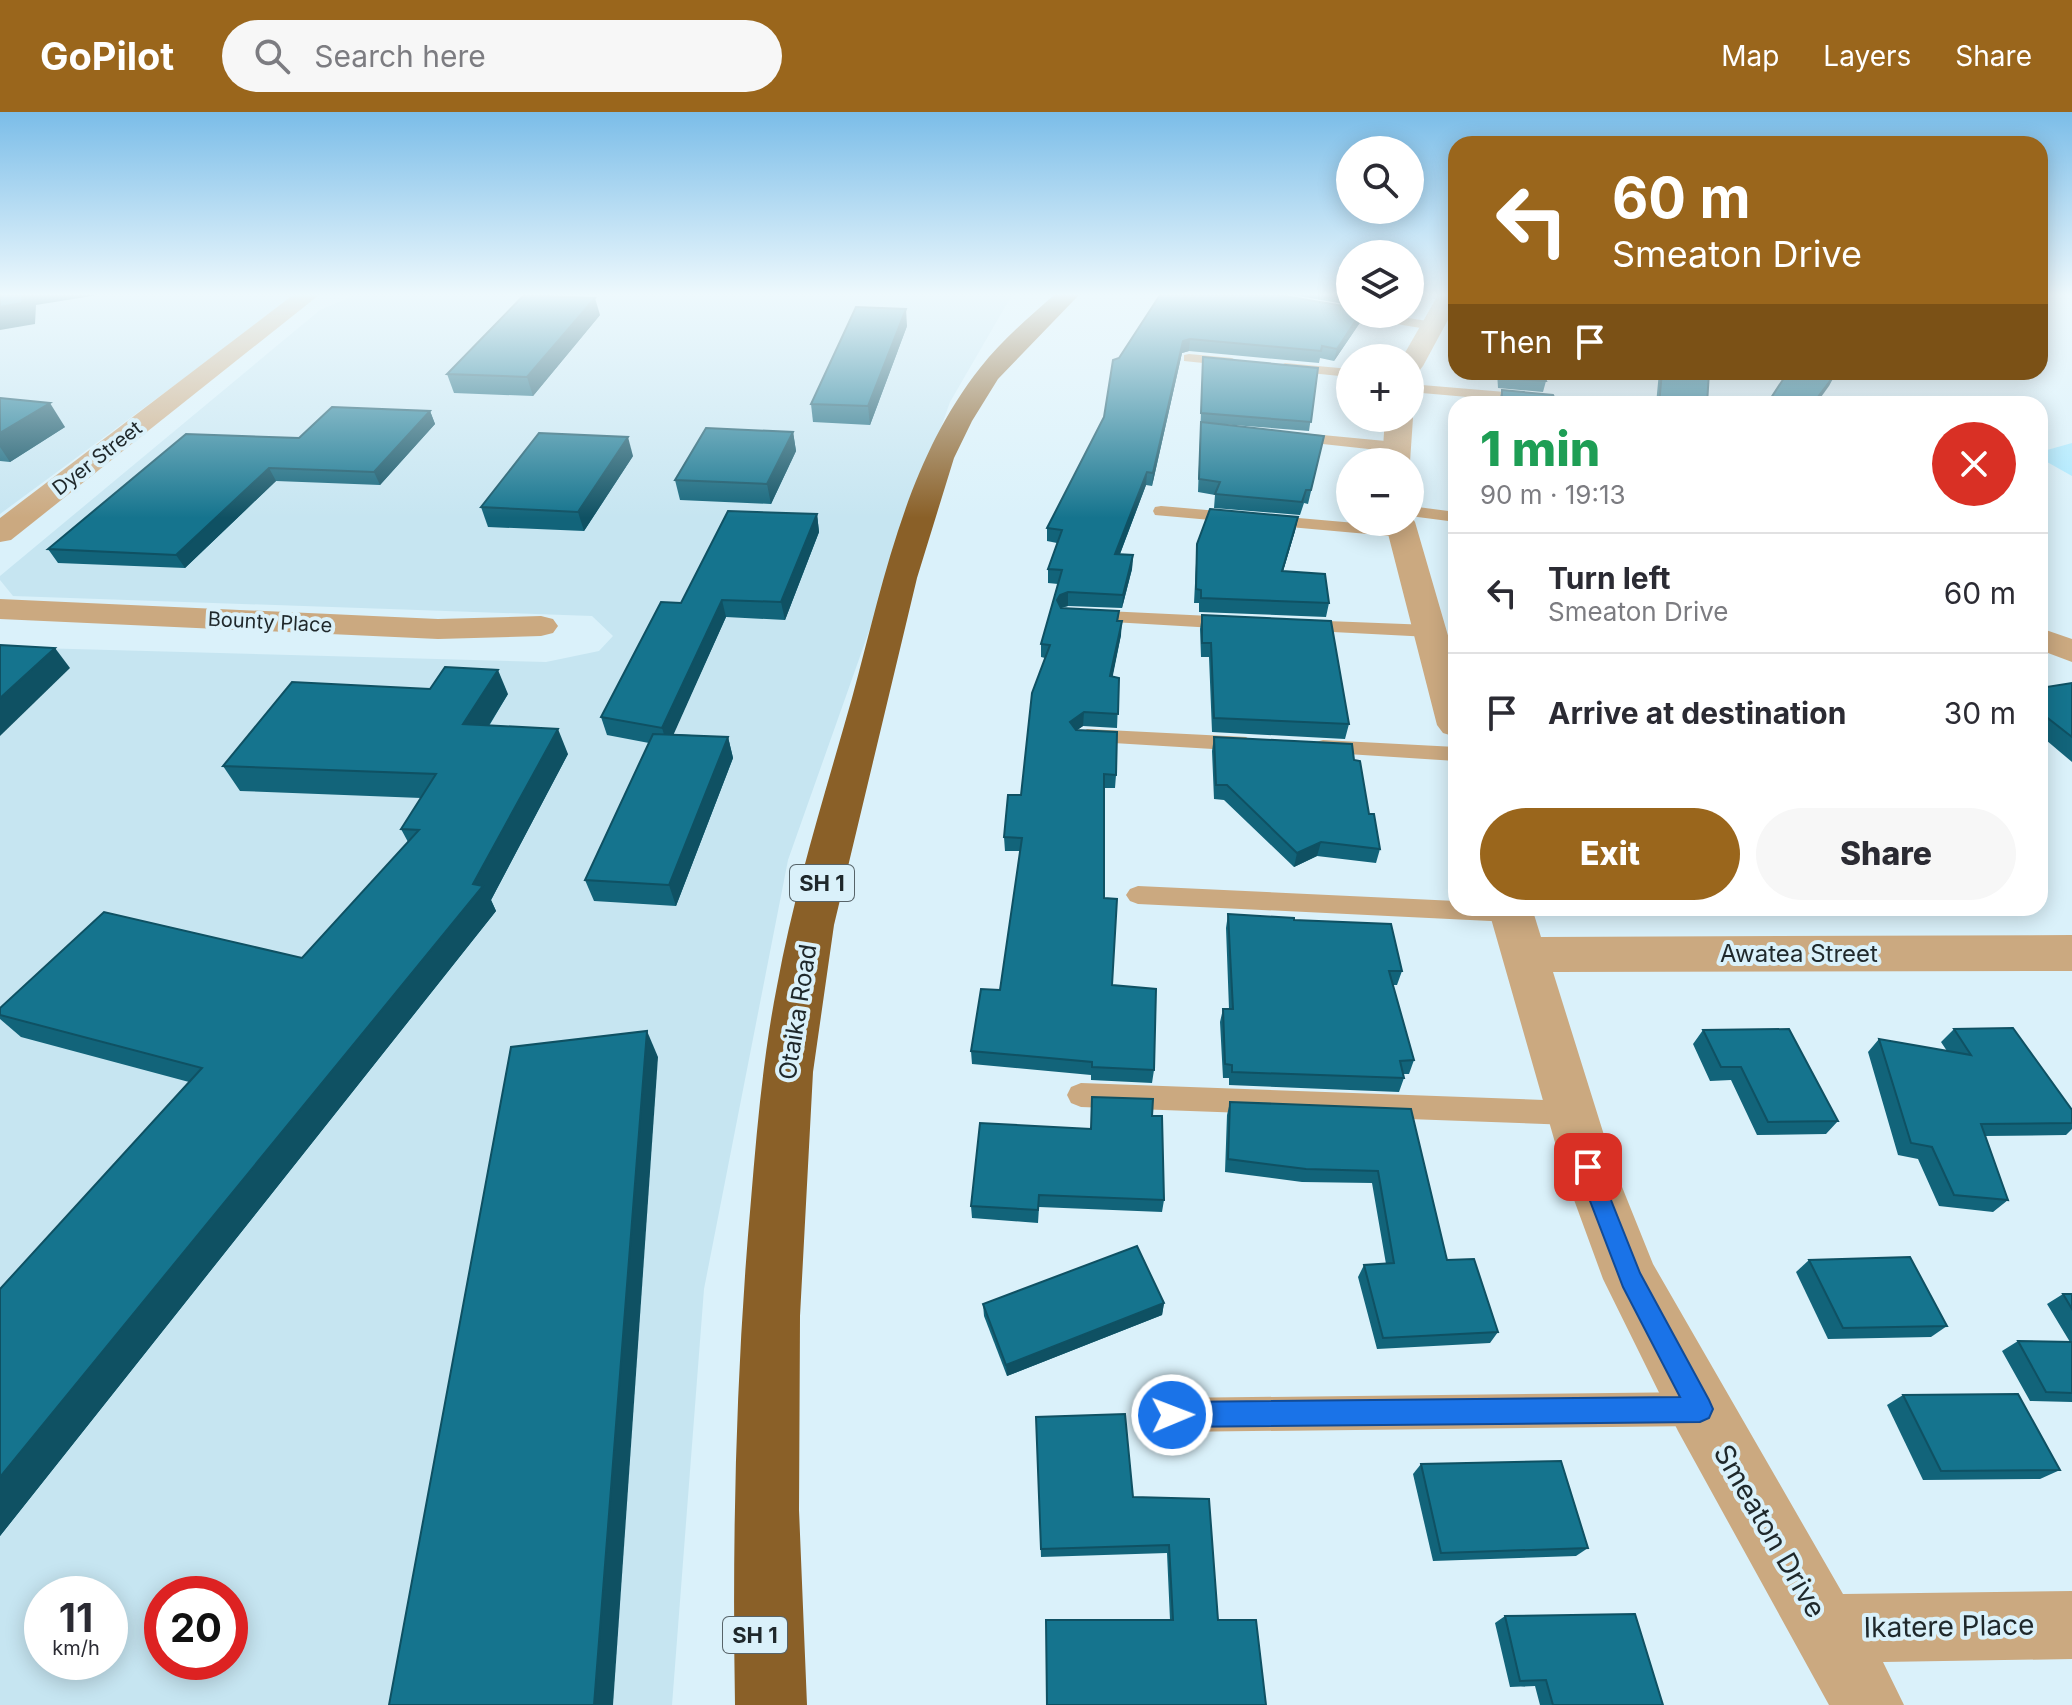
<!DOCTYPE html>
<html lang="en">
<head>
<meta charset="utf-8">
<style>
	:root { --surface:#fff; --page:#f7f7f7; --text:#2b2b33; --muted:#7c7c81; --line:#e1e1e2; --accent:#9a661c }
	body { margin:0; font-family:Inter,sans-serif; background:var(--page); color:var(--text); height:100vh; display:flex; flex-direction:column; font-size:30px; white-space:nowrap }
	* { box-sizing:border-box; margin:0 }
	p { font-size:26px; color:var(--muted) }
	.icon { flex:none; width:44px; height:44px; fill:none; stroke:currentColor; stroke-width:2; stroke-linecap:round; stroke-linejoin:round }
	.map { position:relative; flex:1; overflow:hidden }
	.drawer { position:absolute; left:1448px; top:284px; width:600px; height:520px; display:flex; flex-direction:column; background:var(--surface); border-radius:24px; box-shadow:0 4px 20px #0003 }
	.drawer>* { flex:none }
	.top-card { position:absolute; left:1448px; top:24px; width:600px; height:244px; border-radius:24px; box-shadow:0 4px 20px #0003; background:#9a661c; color:#fff; overflow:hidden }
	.fabs { position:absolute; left:1336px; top:24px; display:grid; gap:16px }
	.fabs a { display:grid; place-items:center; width:88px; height:88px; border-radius:50%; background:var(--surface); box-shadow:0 4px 20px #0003; font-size:40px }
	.speed { position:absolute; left:24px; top:1464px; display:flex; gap:16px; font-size:40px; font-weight:700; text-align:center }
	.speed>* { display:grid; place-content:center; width:104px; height:104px; border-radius:50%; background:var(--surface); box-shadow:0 4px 20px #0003; line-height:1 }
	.speed small { font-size:20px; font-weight:400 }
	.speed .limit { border:12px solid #d22; background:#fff; color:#111 }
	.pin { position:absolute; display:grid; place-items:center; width:68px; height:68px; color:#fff; margin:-34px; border-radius:16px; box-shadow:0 4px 12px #0006 }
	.me { position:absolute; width:88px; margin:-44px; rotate:89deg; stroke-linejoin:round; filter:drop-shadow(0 0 6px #0008) }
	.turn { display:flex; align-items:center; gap:28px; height:168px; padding:0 32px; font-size:36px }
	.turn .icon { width:104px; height:104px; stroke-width:2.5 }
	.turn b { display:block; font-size:56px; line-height:68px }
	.then { display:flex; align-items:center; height:76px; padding:0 32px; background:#0003; gap:16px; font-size:30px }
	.round { display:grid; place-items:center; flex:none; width:84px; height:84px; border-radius:42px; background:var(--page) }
	.head { display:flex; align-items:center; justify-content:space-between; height:136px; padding:0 32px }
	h1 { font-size:48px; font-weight:800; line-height:60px; color:#1e9e55 }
	.cta { display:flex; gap:16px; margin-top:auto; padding:16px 32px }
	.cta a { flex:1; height:92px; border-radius:48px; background:var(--accent); color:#fff; font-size:32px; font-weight:800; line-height:92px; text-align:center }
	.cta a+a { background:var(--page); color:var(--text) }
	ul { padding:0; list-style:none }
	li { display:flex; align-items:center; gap:24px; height:120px; padding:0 32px; border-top:2px solid var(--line) }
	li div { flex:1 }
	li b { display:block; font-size:30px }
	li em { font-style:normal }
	header { display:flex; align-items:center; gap:48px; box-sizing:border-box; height:112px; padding:0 40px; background:var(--accent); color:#fff }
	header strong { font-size:38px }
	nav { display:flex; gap:44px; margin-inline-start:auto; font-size:28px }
	.search { width:560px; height:72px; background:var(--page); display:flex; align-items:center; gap:20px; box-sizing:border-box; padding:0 28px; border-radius:44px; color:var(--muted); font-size:30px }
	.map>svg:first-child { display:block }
</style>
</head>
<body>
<header>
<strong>GoPilot</strong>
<div class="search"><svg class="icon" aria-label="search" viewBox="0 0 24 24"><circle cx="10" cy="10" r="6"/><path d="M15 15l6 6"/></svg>Search here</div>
<nav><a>Map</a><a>Layers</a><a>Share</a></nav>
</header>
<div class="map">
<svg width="2072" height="1593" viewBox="0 0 2072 1593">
	<rect width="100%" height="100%" fill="#daf1fa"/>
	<g fill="#c6e5f1" fill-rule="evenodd">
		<polygon points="0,183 297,183 0,402"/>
		<path d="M355,183H1012L950,290L788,748L704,1177L672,1593H0V535L546,550L599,539L613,524L592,504L13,484L0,468V464L320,198ZM42,1482H110V1550H42ZM162,1482H230V1550H162Z"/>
	</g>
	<polygon fill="#aae8fe" points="2072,331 2072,364 2040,346 2040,340"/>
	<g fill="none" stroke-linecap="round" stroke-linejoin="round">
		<g fill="#cba980" fill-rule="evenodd">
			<polygon points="1354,202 1384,202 1433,210 1440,214 1433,218 1360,206"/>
			<polygon points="1189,242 1232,246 1239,250 1232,254 1184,249 1184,243"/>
			<polygon points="1285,251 1350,257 1350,265 1280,258 1278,255"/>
			<polygon points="1410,272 1601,288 1608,292 1549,292 1410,280"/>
			<polygon points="1291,320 1396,330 1404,335 1396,340 1286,328 1283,325"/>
			<polygon points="1161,394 1401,415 1409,420 1401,425 1155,403 1153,399 1155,395"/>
			<polygon points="1410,394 1456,400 1456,410 1410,404"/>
			<polygon points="1085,498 1232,505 1241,511 1232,517 1078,508 1076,504"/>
			<polygon points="1301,508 1430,513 1439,519 1430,525 1294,518 1292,514 1294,510"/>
			<polygon points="1087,617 1246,625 1256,632 1246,639 1080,629 1077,624"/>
			<polygon points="1323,628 1456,635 1456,649 1316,640 1313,635 1316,630"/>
			<polygon points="1138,774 1456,789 1456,796 1520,796 1523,801 1520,807 1511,810 1138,792 1130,789 1126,783 1130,777"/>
			<polygon points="1081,971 1571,989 1581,993 1585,1001 1581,1009 1571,1013 1081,995 1071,991 1067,983 1071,975"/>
			<polygon points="1698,1280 1710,1285 1715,1297 1710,1309 1698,1314 1172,1320 1160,1315 1155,1303 1160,1291 1172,1286"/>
		</g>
		<g fill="#cba980" fill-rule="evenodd">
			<polygon points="293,183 319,183 11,428 0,430 0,406"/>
			<polygon points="1438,183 1456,183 1456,193 1423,254 1419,259 1410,262 1410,246 1402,246"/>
			<polygon points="1410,302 1413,306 1410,350 1382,350 1385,306 1410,306"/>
			<polygon points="1410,403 1415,410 1456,551 1456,625 1443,621 1437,613 1385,410 1410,410"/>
			<polygon points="0,487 438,507 541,504 553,507 558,514 553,521 541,524 438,527 0,507"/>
			<polygon points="2040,516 2072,527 2072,550 2040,538"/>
			<polygon points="1488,796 1532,796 1541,825 2072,823 2072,859 1553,860 1614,1055 1653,1152 1843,1482 2072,1479 2072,1547 1883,1550 1904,1593 1829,1593 1678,1319 1603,1167 1562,1055"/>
		</g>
		<path fill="#8a6028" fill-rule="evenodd" d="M1054,183H1079L998,267L972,309L954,346L917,466L834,813L813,960L800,1204L799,1398L807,1593H735C732,1424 736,1256 751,1088C757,1016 763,945 777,874C795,776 825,682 852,586C883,473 905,351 980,256C1001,229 1028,206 1054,183Z"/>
	</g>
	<g fill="#12647a">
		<polygon points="1160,183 1350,202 1362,202 1361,209 1334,249 1320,246 1319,251 1189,239 1182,241 1152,374 1146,373 1120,442 1133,443 1132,457 1122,496 1068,494 1061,496 1119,499 1118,509 1121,523 1112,565 1119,566 1117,616 1083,614 1077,618 1116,663 1115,676 1104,676 1104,786 1112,873 1154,958 1152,971 1091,968 1091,963 972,952 971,939 1000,878 1020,739 1005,739 1004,725 1021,683 1045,546 1041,545 1041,532 1058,472 1048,471 1048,457 1057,431 1047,429 1047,416 1104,305 1119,246"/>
		<polygon points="1292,183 1350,183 1350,193"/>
		<polygon points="600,203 533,284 454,281 447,262"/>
		<polygon points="907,214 870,313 813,310 811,292"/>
		<polygon points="1203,245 1318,256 1309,319 1207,311 1321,337 1308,392 1304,391 1300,403 1214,396 1215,383 1198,380"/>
		<polygon points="1497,260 1542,260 1546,269 1543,280 1498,276"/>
		<polygon points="1659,260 1709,260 1707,292 1656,292"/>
		<polygon points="1502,278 1557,292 1498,292"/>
		<polygon points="0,286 65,315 10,350 0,349"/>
		<polygon points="430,299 435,312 380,373 276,369 185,456 58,451 48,437 299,326"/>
		<polygon points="793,320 796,339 771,392 680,388 675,368"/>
		<polygon points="633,344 584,419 488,415 481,395"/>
		<polygon points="817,402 819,420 785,508 726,505 673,622 728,625 733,646 676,794 594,789 585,768 649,631 607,623 601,605 681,491"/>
		<polygon points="1298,405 1295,419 1283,459 1329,491 1326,505 1199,500 1199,491 1194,491 1197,432"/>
		<polygon points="1202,503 1349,612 1345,627 1212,620 1209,545 1201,545 1200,517"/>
		<polygon points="2072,571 2072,650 2040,623 2040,576"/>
		<polygon points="508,582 489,614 568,642 491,788 496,799 0,1424 0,1177 189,970 21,925 0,907 0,896 302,846 408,730 401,717 421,686 240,679 223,654"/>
		<polygon points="1214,625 1354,648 1369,702 1380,737 1376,751 1317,744 1294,755 1224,688 1214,687 1212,639"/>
		<polygon points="1228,802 1294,808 1402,859 1397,873 1393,873 1414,948 1409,962 1403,962 1404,966 1399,980 1229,973 1229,966 1223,966 1220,910 1223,897 1229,897 1226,816"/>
		<polygon points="1954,917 2072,998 2072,1017 2066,1023 1985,1024 2008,1088 1993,1100 1939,1094 1918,1047 1898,1043 1868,940 1879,927 1947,939 1941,930"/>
		<polygon points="1703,918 1838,1009 1826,1022 1757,1023 1731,968 1710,969 1693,932"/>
		<polygon points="1092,985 1152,1004 1164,1088 1162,1100 1039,1095 1038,1111 972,1106 971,1094 1091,1017"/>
		<polygon points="1230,990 1411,997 1447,1148 1498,1220 1490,1231 1377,1237 1358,1165 1364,1153 1386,1152 1372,1071 1302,1070 1225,1060 1227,1003"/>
		<polygon points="1809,1148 1947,1214 1931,1225 1828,1227 1796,1160"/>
		<polygon points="2063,1182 2072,1182 2072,1290 2030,1289 2002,1239 2018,1229 2070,1230 2047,1192"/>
		<polygon points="1164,1191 1162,1203 1007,1264 984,1204 983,1192"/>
		<polygon points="1903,1283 2060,1358 2040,1367 1923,1368 1887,1293"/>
		<polygon points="1036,1305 1133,1385 1209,1387 1218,1508 1170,1508 1167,1441 1041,1445"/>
		<polygon points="1421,1352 1588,1436 1576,1444 1433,1449 1413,1362"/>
		<polygon points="1505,1504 1663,1593 1540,1593 1535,1574 1510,1575 1495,1511"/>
	</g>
	<g fill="#0f5163">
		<polygon points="23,183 98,183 36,193 35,212 0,218 0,195"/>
		<polygon points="595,186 600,203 533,284 527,265"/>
		<polygon points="906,197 907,214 870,313 868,294"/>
		<polygon points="1360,202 1362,202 1361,209 1334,249 1337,237"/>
		<polygon points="1190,227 1189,239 1182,241 1152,374 1153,361 1183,229"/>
		<polygon points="1836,261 1829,274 1816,292 1813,292"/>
		<polygon points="50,291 65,315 10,350 0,335 0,321"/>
		<polygon points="430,299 435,312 380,373 374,360"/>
		<polygon points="793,320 796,339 771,392 767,372"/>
		<polygon points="628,325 633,344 584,419 578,400"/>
		<polygon points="269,356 276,369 185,456 176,443"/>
		<polygon points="1147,360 1146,373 1115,455 1115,442"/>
		<polygon points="817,402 819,420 785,508 781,490"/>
		<polygon points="1298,405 1295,419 1279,473 1282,459"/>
		<polygon points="1133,443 1132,457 1122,496 1123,483"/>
		<polygon points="1068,480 1068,494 1060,496 1057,488 1060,483"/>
		<polygon points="722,488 726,505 668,635 662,616"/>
		<polygon points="1122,509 1121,523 1110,578 1110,564"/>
		<polygon points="55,536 70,556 0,624 0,586"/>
		<polygon points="498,558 508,582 474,637 463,612"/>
		<polygon points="1084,600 1083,614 1070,623 1070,610"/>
		<polygon points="558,617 568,642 491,788 496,799 0,1424 0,1365 473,772"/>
		<polygon points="728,625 733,646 676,794 669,773"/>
		<polygon points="1321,730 1317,744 1294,755 1297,741"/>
		<polygon points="647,919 658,945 613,1593 594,1593"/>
		<polygon points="1164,1191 1162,1203 1007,1264 1006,1253"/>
	</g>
	<g fill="#15748e" stroke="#0f5163" stroke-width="2">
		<polygon points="0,183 23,183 22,191 0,195"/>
		<polygon points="524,183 595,186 527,265 447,262"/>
		<polygon points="1160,183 1279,183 1350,195 1350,202 1360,202 1337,237 1322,234 1321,239 1190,227 1183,229 1153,361 1147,360 1115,442 1133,443 1123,483 1068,480 1060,483 1057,488 1061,496 1119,499 1117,509 1122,509 1110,564 1119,566 1118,602 1084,600 1070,610 1076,618 1117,620 1116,663 1104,662 1104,786 1117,787 1112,873 1156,877 1154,958 1092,955 1092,950 971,939 981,877 1000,878 1022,726 1004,725 1008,683 1021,683 1032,581 1050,533 1041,532 1062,458 1048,457 1062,418 1047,416 1104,305 1113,248 1119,246"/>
		<polygon points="856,195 906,197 868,294 811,292"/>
		<polygon points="1203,245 1318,256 1311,310 1201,301"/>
		<polygon points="1500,260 1542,260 1546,269 1501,266"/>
		<polygon points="1662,260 1709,260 1707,292 1659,292"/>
		<polygon points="1788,260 1831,260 1836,261 1815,289 1818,292 1767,292"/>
		<polygon points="1502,278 1553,283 1557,292 1504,292 1502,291"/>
		<polygon points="0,286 50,291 0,321"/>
		<polygon points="332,295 430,299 374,360 269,356 176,443 48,437 186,322 299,326"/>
		<polygon points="1201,310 1324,324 1311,378 1306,378 1302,390 1215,382 1220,370 1199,367"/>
		<polygon points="706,316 793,320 767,372 675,368"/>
		<polygon points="539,321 628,325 578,400 481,395"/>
		<polygon points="1210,397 1298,405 1282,459 1325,462 1329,491 1201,486 1201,478 1196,477 1197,432"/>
		<polygon points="728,399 817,402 781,490 722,488 662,616 601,605 661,490 681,491"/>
		<polygon points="1202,503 1331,509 1349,612 1214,606 1211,531 1202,531"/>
		<polygon points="0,533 55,536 0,586"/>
		<polygon points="445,555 498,558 463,612 558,617 473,772 483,774 0,1365 0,1177 202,956 0,903 0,896 104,800 302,846 419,718 401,717 436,662 223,654 292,570 430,577"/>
		<polygon points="2072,571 2072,625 2040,600 2040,576"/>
		<polygon points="653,622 728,625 669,773 585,768"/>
		<polygon points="1214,625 1352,632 1354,648 1360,649 1369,702 1374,702 1380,737 1321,730 1297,741 1227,673 1216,673"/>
		<polygon points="1228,802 1294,806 1294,808 1391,812 1402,859 1389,859 1414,948 1400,949 1404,966 1232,960 1232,953 1225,952 1223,897 1233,897"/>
		<polygon points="2013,916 2072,998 2072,1011 1981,1012 2008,1088 1954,1083 1932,1035 1911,1031 1879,927 1971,943 1954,917"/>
		<polygon points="1789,917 1838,1009 1768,1010 1741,955 1721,955 1703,918"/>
		<polygon points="647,919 594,1593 389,1593 511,935"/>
		<polygon points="1092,985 1153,987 1152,1004 1162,1004 1164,1088 1039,1083 1038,1098 971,1094 980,1011 1091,1017"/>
		<polygon points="1230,990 1411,997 1447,1148 1474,1147 1498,1220 1383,1226 1364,1153 1394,1151 1378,1059 1306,1057 1228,1047"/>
		<polygon points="1137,1134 1164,1191 1006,1253 983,1192"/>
		<polygon points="1910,1145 1947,1214 1843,1216 1809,1148"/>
		<polygon points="2063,1182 2072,1182 2072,1197"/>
		<polygon points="2018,1229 2072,1230 2072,1281 2046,1280"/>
		<polygon points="2018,1282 2060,1358 1941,1359 1903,1283"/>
		<polygon points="1125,1302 1133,1385 1209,1387 1218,1508 1256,1508 1266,1593 1047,1593 1046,1508 1173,1508 1169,1433 1041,1437 1036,1305"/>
		<polygon points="1561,1349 1588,1436 1441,1441 1421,1352"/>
		<polygon points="1635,1502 1663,1593 1553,1593 1546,1568 1520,1569 1505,1504"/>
	</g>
	<linearGradient id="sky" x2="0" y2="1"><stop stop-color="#7bbde8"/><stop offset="0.45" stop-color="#eef9fd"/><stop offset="1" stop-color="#eef9fd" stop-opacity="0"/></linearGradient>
	<rect width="2072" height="406" fill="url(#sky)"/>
	<polygon fill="#1a73e8" stroke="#114b97" stroke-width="2" points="1588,1045 1595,1048 1640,1161 1709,1288 1713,1297 1709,1306 1700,1310 1172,1315 1163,1312 1159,1303 1163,1294 1172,1290 1680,1285 1623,1175 1577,1055 1580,1048"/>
	<g text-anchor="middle" stroke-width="8" stroke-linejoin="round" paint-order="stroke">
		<g font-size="20" fill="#1f282b" stroke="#daf1fa">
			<text transform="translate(97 346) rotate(-38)" y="7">Dyer Street</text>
			<text transform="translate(270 510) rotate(3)" y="7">Bounty Place</text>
		</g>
		<g fill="#daf1fa" stroke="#576469" stroke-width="2">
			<rect x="790" y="753" width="64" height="36" rx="6"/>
			<rect x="723" y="1505" width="64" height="36" rx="6"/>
		</g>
		<g font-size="22" font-weight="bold" fill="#1f282b">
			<text x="822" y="779">SH 1</text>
			<text x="755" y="1531">SH 1</text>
		</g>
		<g font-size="24" fill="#1f282b" stroke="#daf1fa">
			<text x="1799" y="850">Awatea Street</text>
			<text transform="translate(798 900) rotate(-81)" y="8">Otaika Road</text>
		</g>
		<g font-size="28" fill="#1f282b" stroke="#daf1fa">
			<text transform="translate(1770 1419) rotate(60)" y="10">Smeaton Drive</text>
			<text transform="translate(1949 1514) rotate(-1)" y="10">Ikatere Place</text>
		</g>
	</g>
</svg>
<div class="fabs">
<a><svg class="icon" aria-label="search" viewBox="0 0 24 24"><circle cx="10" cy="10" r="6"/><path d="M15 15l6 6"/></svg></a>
<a><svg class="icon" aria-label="layers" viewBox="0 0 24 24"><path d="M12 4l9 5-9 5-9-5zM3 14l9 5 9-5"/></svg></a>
<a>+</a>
<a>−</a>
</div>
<div class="speed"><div>11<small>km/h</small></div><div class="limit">20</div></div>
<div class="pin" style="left:1588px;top:1055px;background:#d93025"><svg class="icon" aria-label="arrive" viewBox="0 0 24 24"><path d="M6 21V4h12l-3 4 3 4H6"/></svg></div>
<svg class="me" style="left:1172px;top:1303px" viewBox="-20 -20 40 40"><circle r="17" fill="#1a73e8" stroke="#fff" stroke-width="3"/><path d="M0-11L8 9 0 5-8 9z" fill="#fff"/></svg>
<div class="top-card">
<div class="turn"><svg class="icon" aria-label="left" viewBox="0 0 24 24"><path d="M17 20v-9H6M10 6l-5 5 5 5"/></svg><div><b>60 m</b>Smeaton Drive</div></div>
<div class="then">Then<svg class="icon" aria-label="arrive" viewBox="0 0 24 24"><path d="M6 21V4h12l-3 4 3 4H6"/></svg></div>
</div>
<section class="drawer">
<div class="head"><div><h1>1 min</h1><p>90 m · 19:13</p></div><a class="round" style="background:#d93025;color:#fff"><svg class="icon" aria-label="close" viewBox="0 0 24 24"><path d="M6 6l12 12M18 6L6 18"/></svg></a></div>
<ul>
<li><svg class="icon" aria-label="left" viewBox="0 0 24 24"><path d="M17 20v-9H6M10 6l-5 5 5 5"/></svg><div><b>Turn left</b><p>Smeaton Drive</p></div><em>60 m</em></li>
<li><svg class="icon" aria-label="arrive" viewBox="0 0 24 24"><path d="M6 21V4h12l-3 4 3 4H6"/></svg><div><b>Arrive at destination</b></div><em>30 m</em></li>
</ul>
<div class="cta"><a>Exit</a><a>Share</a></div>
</section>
</div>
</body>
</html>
